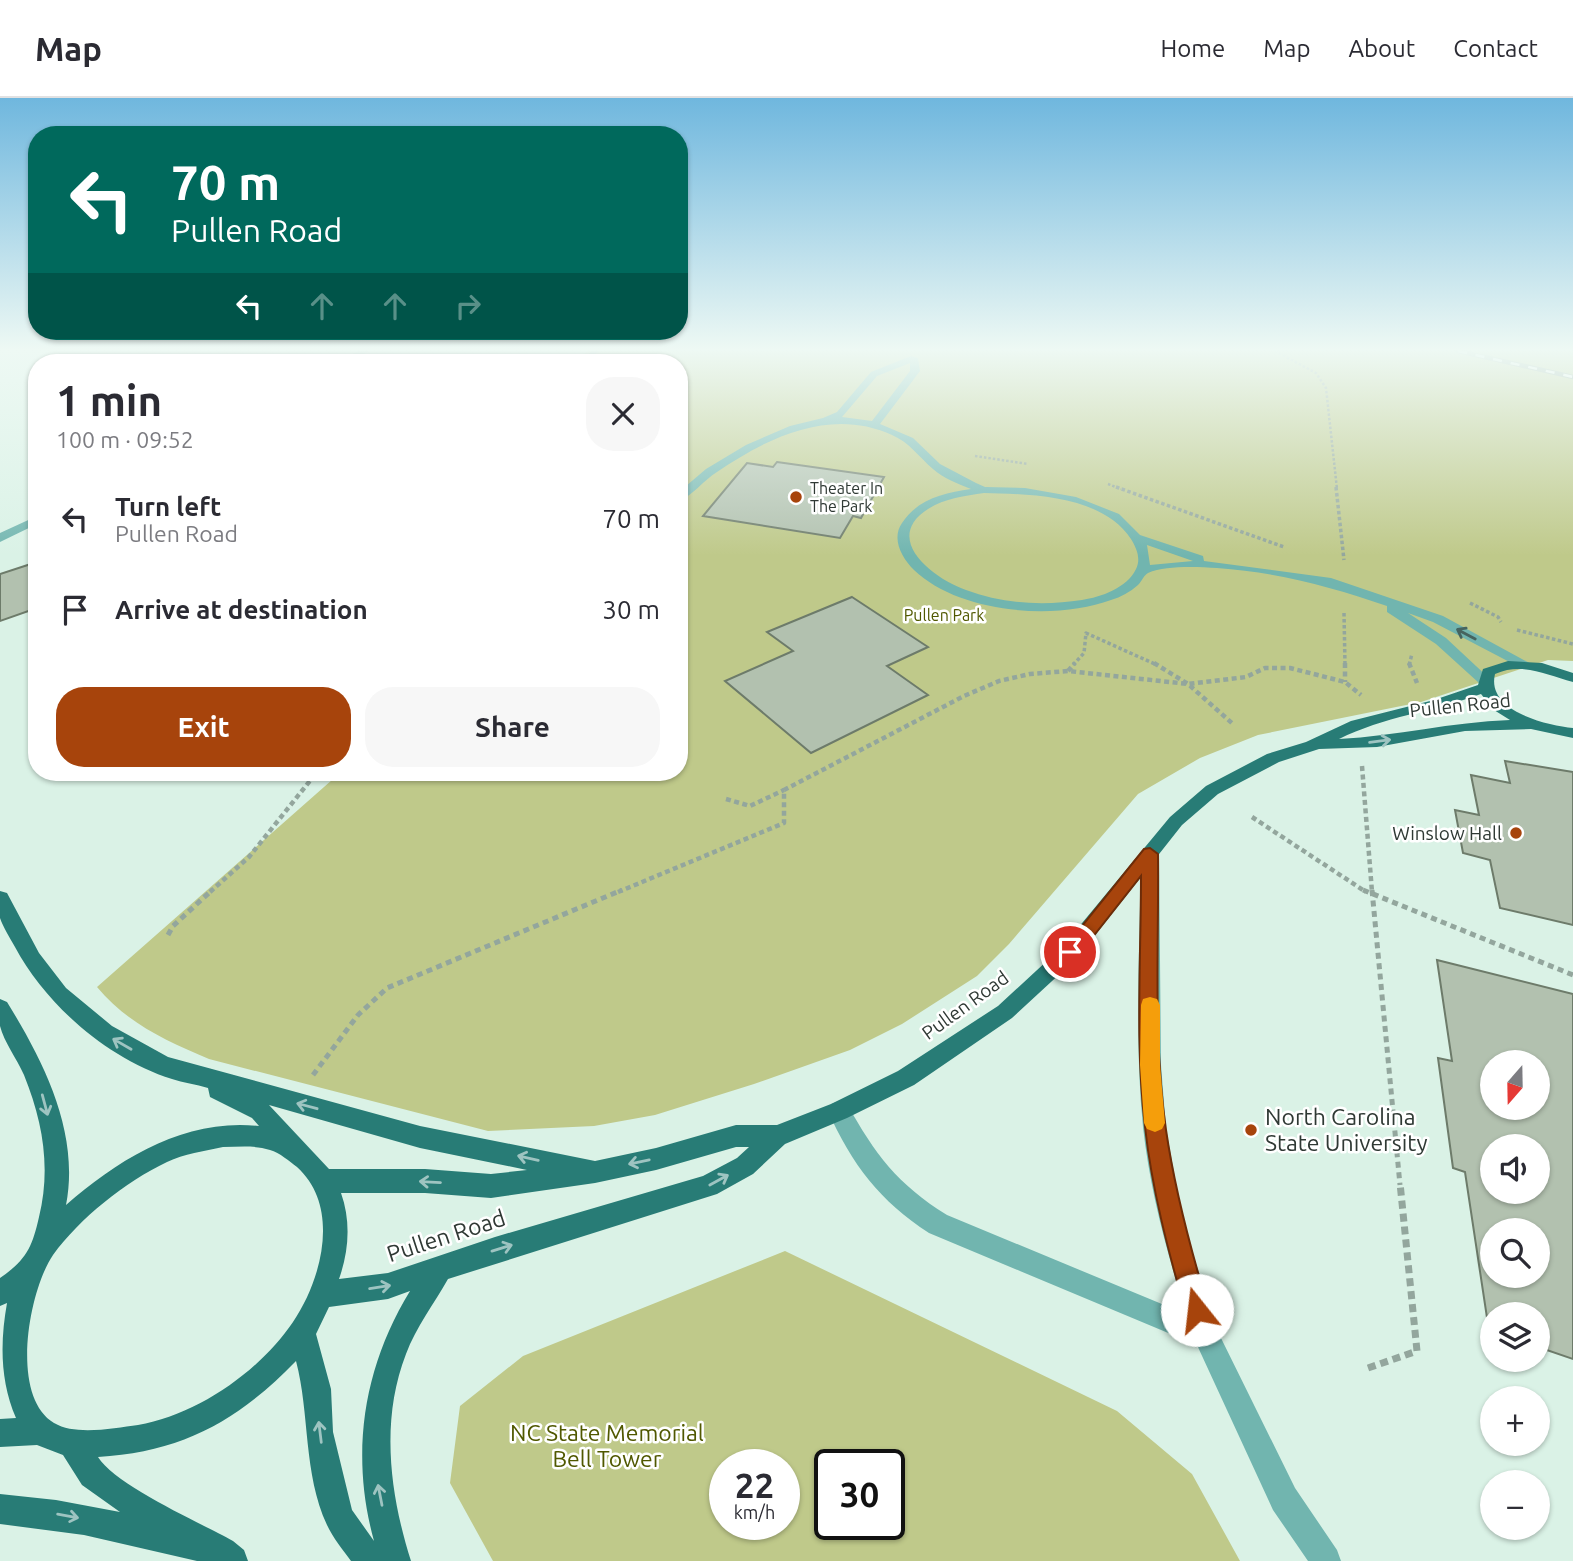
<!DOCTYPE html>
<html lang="en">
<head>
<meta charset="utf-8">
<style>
	:root { --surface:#fff; --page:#f7f7f7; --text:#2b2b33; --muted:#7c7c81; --line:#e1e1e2; --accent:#a7440c }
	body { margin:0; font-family:Ubuntu,sans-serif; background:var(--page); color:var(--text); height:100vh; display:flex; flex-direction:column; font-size:26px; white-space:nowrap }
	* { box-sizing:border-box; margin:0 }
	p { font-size:23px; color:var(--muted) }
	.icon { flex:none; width:38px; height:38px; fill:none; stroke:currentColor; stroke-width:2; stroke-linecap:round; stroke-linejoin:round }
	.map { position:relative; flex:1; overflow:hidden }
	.sheet { position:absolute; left:28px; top:256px; width:660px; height:427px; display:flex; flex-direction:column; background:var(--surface); border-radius:28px; box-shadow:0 2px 5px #0004 }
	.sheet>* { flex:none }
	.top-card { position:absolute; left:28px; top:28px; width:660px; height:214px; border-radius:28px; box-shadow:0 2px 5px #0004; background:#00695c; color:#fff; overflow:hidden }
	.needle { width:46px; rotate:200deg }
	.fabs { position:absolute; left:1480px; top:952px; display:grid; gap:14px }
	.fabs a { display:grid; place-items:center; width:70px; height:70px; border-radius:50%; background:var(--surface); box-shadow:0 2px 5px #0004; font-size:35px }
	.speed { position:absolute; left:709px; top:1351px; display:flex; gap:14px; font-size:35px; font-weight:700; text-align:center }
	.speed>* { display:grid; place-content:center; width:91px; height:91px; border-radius:50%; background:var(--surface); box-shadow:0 2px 5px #0004; line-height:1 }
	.speed small { font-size:18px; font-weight:400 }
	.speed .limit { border:4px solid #111; border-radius:10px; background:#fff; color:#111 }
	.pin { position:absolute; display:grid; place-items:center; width:60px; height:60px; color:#fff; margin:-30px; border:4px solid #fff; border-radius:50%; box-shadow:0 2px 7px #0007 }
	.me { position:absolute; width:77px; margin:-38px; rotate:344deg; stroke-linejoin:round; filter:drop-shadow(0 0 5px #0008) }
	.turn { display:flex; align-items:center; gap:24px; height:147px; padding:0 28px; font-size:32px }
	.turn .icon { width:91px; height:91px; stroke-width:2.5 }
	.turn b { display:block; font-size:49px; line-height:60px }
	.lanes { display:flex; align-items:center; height:66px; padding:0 28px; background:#0003; justify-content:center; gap:35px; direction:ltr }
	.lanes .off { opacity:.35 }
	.round { display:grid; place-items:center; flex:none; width:74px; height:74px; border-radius:28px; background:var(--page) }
	.summary { display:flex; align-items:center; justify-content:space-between; height:119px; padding:0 28px }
	h1 { font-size:42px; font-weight:700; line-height:52px }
	.primary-button { display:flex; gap:14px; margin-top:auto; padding:14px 28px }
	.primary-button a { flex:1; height:80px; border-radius:28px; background:var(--accent); color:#fff; font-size:28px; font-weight:700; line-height:80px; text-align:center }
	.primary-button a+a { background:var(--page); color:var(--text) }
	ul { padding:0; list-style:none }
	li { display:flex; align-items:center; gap:21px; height:91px; padding:0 28px }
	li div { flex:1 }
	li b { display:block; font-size:26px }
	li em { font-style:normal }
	header { display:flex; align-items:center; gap:42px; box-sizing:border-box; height:98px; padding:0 35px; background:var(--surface); border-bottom:2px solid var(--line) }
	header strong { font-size:33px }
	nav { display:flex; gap:38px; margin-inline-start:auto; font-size:24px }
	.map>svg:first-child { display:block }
</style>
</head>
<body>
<header>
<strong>Map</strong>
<nav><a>Home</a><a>Map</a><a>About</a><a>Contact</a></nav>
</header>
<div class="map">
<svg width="1573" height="1463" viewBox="0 0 1573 1463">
	<rect width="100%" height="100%" fill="#daf2e6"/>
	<g fill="#bfc98a" fill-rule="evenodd">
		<path d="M588,253H1573V563L1548,562L1421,604L1258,637L1200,660L1138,696L1009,846L977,878L902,926L850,952L754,986L655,1017L594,1028L488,1033L209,961C166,943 127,925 97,889L341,674H679V264H571Z"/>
		<path d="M785,1153L1117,1313L1192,1376L1240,1463H493L450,1385L460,1308L523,1258ZM724,1367H784V1426H724ZM830,1367H889V1426H830Z"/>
	</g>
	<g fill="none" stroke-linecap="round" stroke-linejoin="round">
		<polygon fill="#4c95a0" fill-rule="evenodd" points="592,253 599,253 585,264 578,264"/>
	</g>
	<g fill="#b2c1af" stroke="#6d7b6a" stroke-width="2" fill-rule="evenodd">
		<polygon points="777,364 884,379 861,420 853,418 840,440 703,418 747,365 773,369"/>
		<polygon points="37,464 37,510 0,523 0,476"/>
		<polygon points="852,499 928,549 887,568 928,597 811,655 725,583 793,553 767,534"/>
		<polygon points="1505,663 1573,674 1573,827 1500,810 1490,762 1463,755 1455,712 1479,717 1471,677 1510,685"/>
		<path d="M1437,862L1573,896V1261L1538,1249V1216H1493V1234L1489,1233L1465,1074L1453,1070L1438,960L1452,963ZM1493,964H1538V1010H1493ZM1493,1048H1538V1094H1493ZM1493,1132H1538V1178H1493Z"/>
	</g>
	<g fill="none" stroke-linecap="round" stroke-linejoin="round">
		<g stroke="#93a69d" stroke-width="2.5" stroke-dasharray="2.5 2" stroke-linecap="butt">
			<polyline points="1275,253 1316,275 1326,290 1337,391"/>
			<polyline points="975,358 1028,366"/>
			<polyline points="1108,386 1121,391"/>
		</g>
		<g stroke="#93a69d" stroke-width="3.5" stroke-dasharray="3.5 2.5" stroke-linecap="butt">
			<polyline points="1116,389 1284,449"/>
			<polyline points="1336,389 1344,462"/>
			<polyline points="1470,505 1498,519 1501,524"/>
			<polyline points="1344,515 1345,567"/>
			<polyline points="1517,532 1573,546"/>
			<polyline points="1073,567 1084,555 1086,535 1157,567"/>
			<polyline points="1409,567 1412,556"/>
		</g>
		<g stroke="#93a69d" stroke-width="4.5" stroke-dasharray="5 3.5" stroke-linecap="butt">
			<polyline points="1154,565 1188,586 1233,626"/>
			<polyline points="1345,565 1345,584"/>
			<polyline points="1409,565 1417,585"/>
			<polyline points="1068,573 1075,565"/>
			<polyline points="1362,668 1372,794"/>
			<polyline points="726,701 750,708 784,692"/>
			<polyline points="1252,719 1366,794"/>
			<polyline points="210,794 249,759 317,674"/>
			<polyline points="618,794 784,725 784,692 964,598 999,583 1030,576 1068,573 1188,586 1246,579 1265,570 1290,570 1345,584 1361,597"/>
		</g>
		<g stroke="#93a69d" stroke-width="5" stroke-dasharray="6 4.5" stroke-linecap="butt">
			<polyline points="1363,792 1573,877"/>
			<polyline points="1372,792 1400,1087"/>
			<polyline points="168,837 173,828 212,792"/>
			<polyline points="313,977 358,917 387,890 622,792"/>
		</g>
		<polyline stroke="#93a69d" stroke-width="7" stroke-dasharray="8 5" stroke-linecap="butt" points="1368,1270 1417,1253 1400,1085"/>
		<g fill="#71b5af" fill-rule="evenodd">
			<polygon points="358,253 369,253 349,264 339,264"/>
			<path d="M911,258L918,260L920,273L880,326L913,340L940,366L976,385L985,389L1025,390L1076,399L1119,416L1140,437L1203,458L1204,463L1331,480L1443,518L1533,567L1531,570H1521L1433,524L1408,515L1446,540L1491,582L1484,586L1479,585L1436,546L1387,514V508C1332,489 1276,474 1217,470C1198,469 1166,467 1148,475C1144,477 1142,483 1138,487C1130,494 1121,499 1111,502C1054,523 959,515 914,472C902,460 891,441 902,425C918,401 943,395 971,391C958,386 943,380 933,371C918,358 910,345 892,337C831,309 768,339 717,374C704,382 692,398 679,403V394L706,371L746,347L790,328L823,320L837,314L871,274ZM910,265V273L872,323L842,319L877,278ZM984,395C1031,396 1102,397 1131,441C1137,451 1141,461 1136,471C1127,490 1101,499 1082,502C1044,508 1003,506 966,492C934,481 881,441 928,411C945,400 965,398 984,395ZM1147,447L1193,463L1150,467Z"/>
			<polygon points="37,418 37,426 0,444 0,435"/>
			<path d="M1150,749L1156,751L1159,756L1161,967L1166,1030L1183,1125L1218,1234L1295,1390L1337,1452L1341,1463H1308L1273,1412L1197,1247L929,1135C880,1103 852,1067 828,1013L831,1006L839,1003L847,1006C875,1056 897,1086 947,1117L1186,1216C1167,1154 1150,1093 1143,1029C1134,939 1140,846 1141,756L1144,751Z"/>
		</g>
		<path fill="#287c76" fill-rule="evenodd" d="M1508,563L1542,565L1573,575V584C1546,577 1523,564 1495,576C1486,613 1546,627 1573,630V640L1531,631L1465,633L1377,649L1319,651L1279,664L1218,696L1182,727L1077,860L1012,920L914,987L847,1020L785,1046L753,1076L717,1096L448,1181C434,1206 416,1229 406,1256C380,1323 390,1397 411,1463H351C343,1452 333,1440 327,1427C303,1375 310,1316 296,1263C238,1323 182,1354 98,1359C116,1388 201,1425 233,1443L244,1452L248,1463H197L84,1437L0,1426V1396L56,1402L120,1414L82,1387L63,1357L37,1347L0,1349V1321L16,1320C0,1283 0,1244 7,1205L0,1208V1180C26,1162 32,1150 39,1119C51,1070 43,1024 24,977C17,961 4,944 0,928C0,920 0,909 0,901L7,904C44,964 80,1035 66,1107C120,1060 185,1020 259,1028L252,1020L210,999L208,990C196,986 183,985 172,981C108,961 46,907 15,849C10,840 3,829 0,820C0,812 0,801 0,793L7,795L39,855L66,890L112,928L168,959L420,1028L595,1063L656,1050L736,1027H777L831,1006L898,973L998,908L1063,848L1170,719L1206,688L1267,656L1306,644L1351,623L1434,602L1478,587L1483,571ZM1481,596L1494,612L1510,622C1451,624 1397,638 1339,641C1383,619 1434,613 1481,596ZM269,1007L420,1050L527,1072L491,1076L425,1071H329ZM223,1049C239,1049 255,1047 270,1052C280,1055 289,1063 297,1069C341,1109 322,1181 293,1224C259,1274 197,1317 138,1327C114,1330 76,1338 54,1325C9,1298 29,1192 53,1157C80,1120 125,1084 167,1064C184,1056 204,1053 223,1049ZM736,1049H749L737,1060L703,1078L495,1139L388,1175L339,1181C349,1153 351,1123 341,1095H425L491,1100L595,1085L656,1072ZM410,1193C363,1270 350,1356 374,1443L352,1412L333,1334L331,1291L316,1236L329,1209L388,1201Z"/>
		<g stroke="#879890" stroke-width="4.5">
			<polyline id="rail" points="1458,253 1573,279"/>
		</g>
		<use href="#rail" stroke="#fff" stroke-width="2.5" stroke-dasharray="9" stroke-linecap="butt"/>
	</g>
	<defs><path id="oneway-shaft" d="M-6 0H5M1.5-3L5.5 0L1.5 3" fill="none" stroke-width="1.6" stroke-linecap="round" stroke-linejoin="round" transform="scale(1.75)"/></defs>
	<use stroke="#46645f" href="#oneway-shaft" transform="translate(1466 536) rotate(-152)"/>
	<g stroke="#9ec4c1">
		<use href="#oneway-shaft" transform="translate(1380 643) rotate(-7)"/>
		<use href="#oneway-shaft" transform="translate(122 946) rotate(-150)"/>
		<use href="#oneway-shaft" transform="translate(45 1007) rotate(75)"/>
		<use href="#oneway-shaft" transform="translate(307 1008) rotate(-165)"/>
		<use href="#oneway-shaft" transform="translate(528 1060) rotate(-167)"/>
		<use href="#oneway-shaft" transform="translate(639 1064) rotate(168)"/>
		<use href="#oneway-shaft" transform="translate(719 1082) rotate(-29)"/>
		<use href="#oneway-shaft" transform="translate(430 1084) rotate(-177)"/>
		<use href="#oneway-shaft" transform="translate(502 1150) rotate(-17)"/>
		<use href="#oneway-shaft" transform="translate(380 1189) rotate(-9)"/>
		<use href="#oneway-shaft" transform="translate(320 1334) rotate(-97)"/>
		<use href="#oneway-shaft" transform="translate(380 1397) rotate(-101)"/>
		<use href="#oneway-shaft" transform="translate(68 1418) rotate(10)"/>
	</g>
	<linearGradient id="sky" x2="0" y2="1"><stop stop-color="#6fb7de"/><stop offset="0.55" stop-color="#eef9f4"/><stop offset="1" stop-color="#eef9f4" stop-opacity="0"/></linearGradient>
	<rect width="1573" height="458" fill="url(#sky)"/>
	<path fill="#a7440c" stroke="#6d2c08" stroke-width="2" d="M1150,750L1158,756C1159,847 1153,941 1166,1032C1175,1094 1191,1153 1209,1212L1205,1221L1197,1224L1189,1221L1185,1212C1168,1152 1152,1092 1145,1029C1135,946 1141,861 1141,778L1077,859L1070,862L1064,859L1061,854L1144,751Z"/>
	<polygon fill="#f59e0b" points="1150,899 1157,901 1160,907 1160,967 1165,1025 1162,1031 1155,1034 1147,1031 1144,1025 1140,967 1141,907 1143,901"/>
	<g fill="#a7440c" stroke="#fff" stroke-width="2.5">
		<circle cx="796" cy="399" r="7"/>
		<circle cx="1516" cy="735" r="7"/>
		<circle cx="1251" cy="1032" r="7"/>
	</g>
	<g text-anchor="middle" stroke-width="5" stroke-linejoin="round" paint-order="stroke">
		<g font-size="16" fill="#2f3934" stroke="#fff" text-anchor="start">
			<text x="810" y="396">Theater In<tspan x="810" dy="18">The Park</tspan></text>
		</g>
		<g font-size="16" fill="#505800" stroke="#fff">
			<text x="944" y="523">Pullen Park</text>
		</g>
		<g font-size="19" fill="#2f3934" stroke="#fff">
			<text transform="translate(1460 607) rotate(-6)" y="7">Pullen Road</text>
			<text transform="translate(965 907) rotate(-36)" y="7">Pullen Road</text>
		</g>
		<g font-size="19" fill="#2f3934" stroke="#fff" text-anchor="end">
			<text x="1502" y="742">Winslow Hall</text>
		</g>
		<g font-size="23" fill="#2f3934" stroke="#fff" text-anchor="start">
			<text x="1265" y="1027">North Carolina<tspan x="1265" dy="26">State University</tspan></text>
		</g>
		<g font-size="23" fill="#2f3934" stroke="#fff">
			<text transform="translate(446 1138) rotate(-18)" y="8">Pullen Road</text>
		</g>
		<g font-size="23" fill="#505800" stroke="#fff">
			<text x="607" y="1343">NC State Memorial<tspan x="607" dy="26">Bell Tower</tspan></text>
		</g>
	</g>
</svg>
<div class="fabs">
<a><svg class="needle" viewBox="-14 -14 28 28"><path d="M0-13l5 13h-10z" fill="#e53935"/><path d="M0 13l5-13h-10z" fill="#7c7c81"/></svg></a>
<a><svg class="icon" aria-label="sound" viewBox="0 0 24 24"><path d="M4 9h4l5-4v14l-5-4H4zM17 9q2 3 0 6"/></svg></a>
<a><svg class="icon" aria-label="search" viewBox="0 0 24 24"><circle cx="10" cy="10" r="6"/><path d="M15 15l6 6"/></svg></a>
<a><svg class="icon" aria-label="layers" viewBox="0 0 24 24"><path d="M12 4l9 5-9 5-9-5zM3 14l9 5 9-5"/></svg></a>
<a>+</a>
<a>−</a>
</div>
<div class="speed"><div>22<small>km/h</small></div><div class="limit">30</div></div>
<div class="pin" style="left:1070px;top:854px;background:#d93025"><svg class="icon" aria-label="arrive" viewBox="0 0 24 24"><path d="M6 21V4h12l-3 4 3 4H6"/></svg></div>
<svg class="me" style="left:1197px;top:1212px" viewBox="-20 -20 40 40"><circle r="19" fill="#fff"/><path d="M0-13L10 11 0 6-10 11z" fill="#a7440c"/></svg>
<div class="top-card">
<div class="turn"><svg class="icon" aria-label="left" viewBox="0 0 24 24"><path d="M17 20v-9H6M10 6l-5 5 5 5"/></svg><div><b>70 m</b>Pullen Road</div></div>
<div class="lanes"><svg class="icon" aria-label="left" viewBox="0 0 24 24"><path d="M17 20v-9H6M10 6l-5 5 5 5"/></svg><svg class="icon off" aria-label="ahead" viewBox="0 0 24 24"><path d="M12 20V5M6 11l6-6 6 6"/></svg><svg class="icon off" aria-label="ahead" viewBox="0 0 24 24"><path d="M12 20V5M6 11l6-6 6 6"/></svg><svg class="icon off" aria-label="right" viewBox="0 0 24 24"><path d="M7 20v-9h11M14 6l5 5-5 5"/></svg></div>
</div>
<section class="sheet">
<div class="summary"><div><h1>1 min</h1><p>100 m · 09:52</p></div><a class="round"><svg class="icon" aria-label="close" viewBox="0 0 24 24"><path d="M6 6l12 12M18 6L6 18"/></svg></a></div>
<ul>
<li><svg class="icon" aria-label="left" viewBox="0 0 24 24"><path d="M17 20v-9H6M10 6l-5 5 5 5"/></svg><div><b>Turn left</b><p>Pullen Road</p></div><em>70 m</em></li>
<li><svg class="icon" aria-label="arrive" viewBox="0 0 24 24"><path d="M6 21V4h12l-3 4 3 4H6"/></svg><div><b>Arrive at destination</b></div><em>30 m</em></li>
</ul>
<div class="primary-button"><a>Exit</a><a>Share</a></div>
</section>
</div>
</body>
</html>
